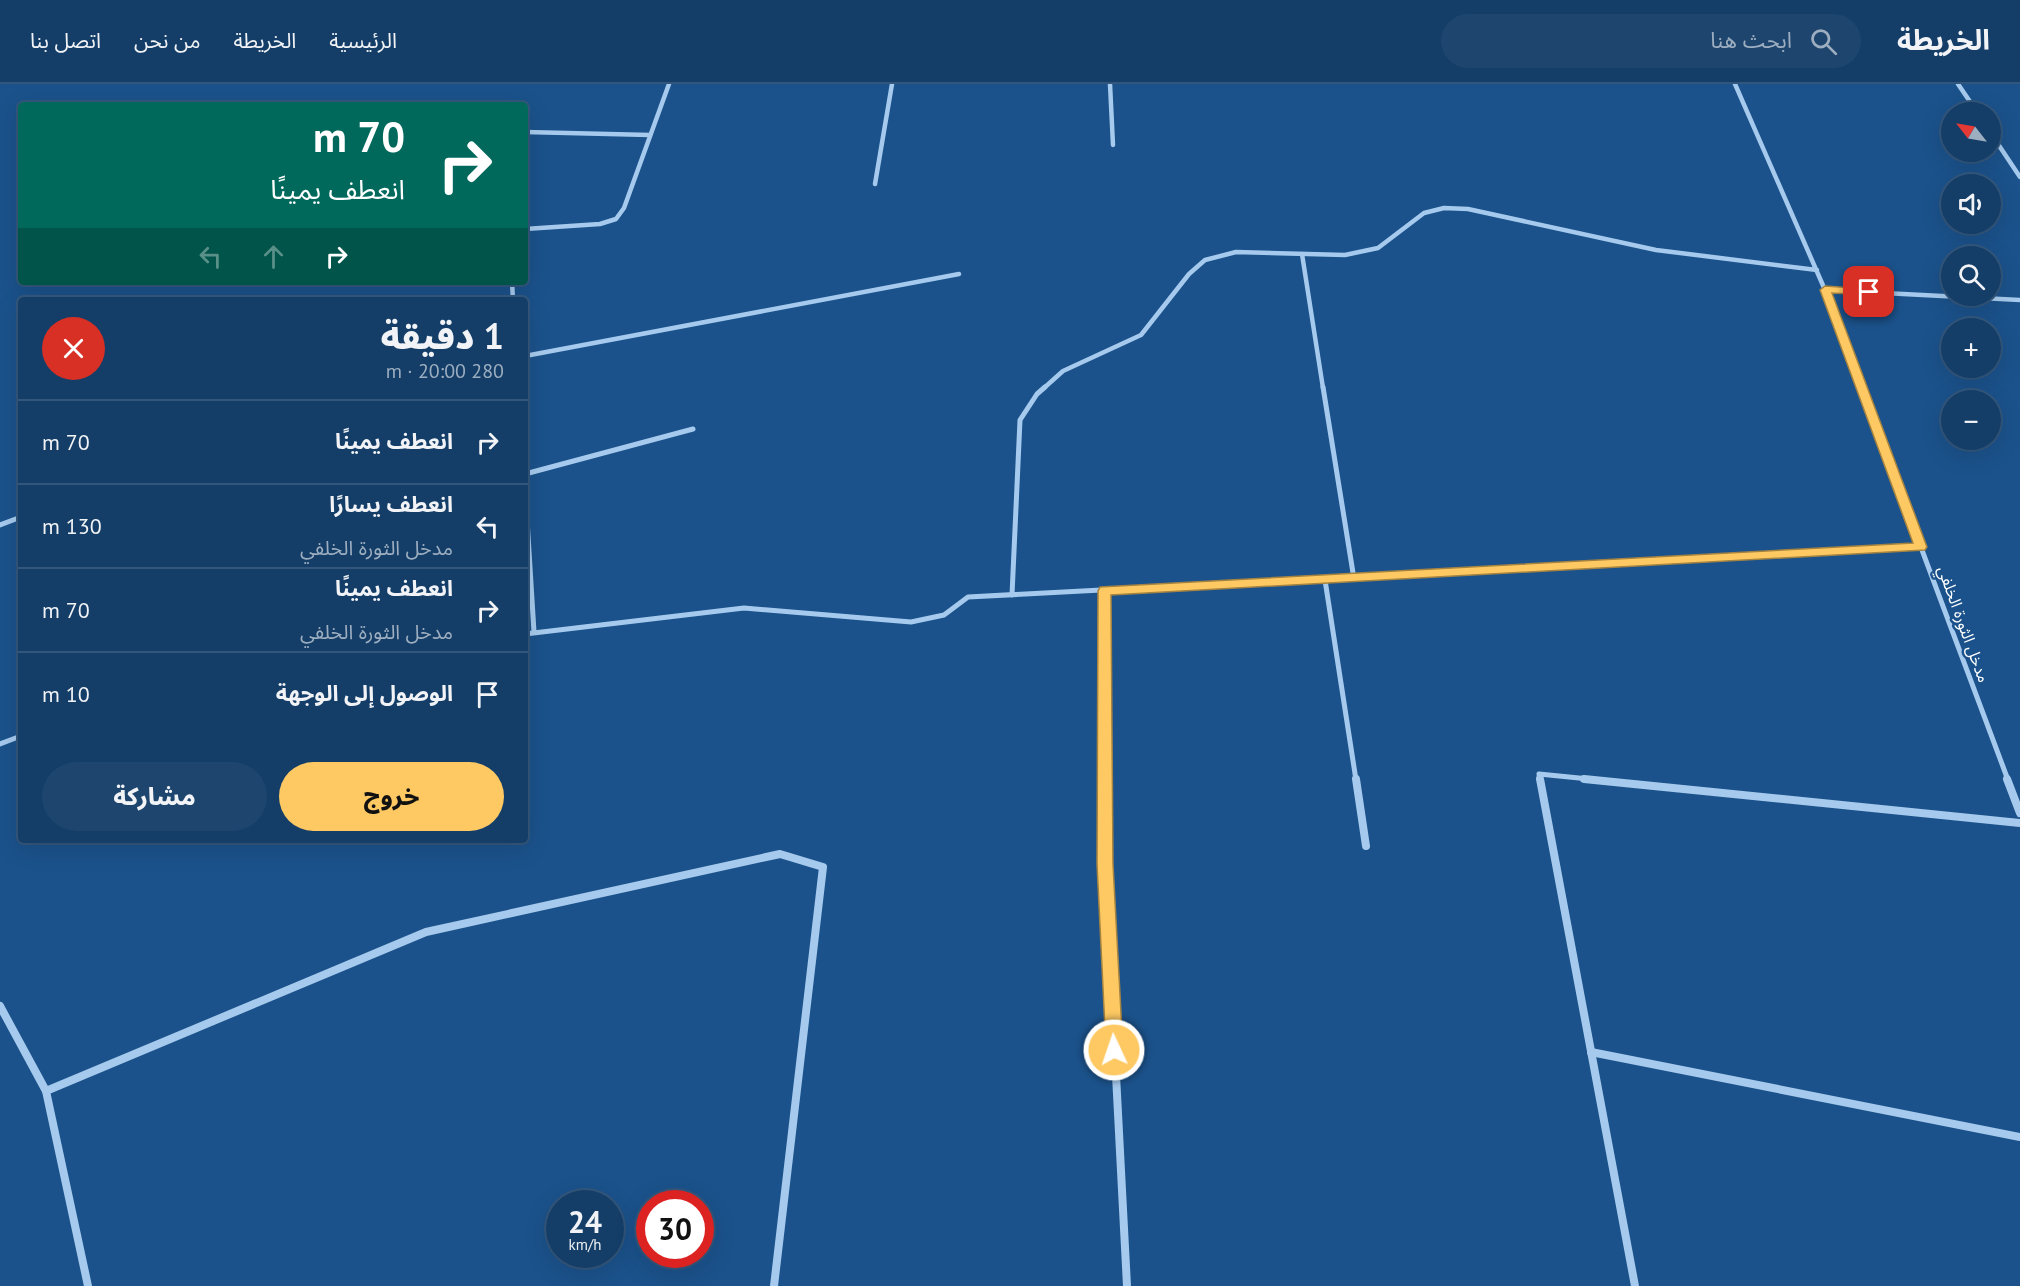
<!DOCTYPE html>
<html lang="ar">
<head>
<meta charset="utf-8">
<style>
	:root { --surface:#143e68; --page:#1d456e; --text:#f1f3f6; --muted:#9daec0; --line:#33577c; --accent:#fec963 }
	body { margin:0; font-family:"PT Sans","Noto Sans Arabic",sans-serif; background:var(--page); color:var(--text); direction:rtl; height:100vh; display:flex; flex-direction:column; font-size:22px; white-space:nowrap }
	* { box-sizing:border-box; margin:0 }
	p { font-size:20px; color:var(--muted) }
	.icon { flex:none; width:33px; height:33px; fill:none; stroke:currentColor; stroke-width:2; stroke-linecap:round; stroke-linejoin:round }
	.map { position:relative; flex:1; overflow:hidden; direction:ltr }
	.panel { position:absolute; left:18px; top:213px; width:510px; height:546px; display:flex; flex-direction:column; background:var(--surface); border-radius:6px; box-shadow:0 6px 24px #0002,0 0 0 2px var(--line); direction:rtl }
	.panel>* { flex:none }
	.hud { position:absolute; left:18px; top:18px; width:510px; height:183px; border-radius:6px; box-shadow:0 6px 24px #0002,0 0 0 2px var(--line); direction:rtl; background:#00695c; color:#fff; overflow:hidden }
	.needle { width:39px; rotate:301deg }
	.controls { position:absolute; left:1941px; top:18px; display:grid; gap:12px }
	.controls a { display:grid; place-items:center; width:60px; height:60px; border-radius:50%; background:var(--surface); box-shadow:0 6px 24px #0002,0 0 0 2px var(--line); font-size:30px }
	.speed { position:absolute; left:546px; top:1106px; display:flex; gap:12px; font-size:30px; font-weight:700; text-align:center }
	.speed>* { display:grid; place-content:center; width:78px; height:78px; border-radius:50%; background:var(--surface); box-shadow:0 6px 24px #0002,0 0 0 2px var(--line); line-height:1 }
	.speed small { font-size:15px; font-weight:400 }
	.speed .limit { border:9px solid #d22; background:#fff; color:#111 }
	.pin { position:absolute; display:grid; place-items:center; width:51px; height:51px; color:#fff; margin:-26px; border-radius:12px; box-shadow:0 3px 9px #0006 }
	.me { position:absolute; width:66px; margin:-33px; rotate:357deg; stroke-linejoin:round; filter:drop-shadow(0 0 4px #0008) }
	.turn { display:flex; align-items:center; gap:21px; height:126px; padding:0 24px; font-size:27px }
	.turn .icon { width:78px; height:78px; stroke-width:2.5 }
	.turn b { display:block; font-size:42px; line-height:51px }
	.lanes { display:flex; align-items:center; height:57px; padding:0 24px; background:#0003; justify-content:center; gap:30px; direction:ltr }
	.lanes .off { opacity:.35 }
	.round { display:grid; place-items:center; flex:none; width:63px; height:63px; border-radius:32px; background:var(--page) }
	.head { display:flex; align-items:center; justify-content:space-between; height:102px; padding:0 24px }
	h1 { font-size:36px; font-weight:800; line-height:45px }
	.action { display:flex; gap:12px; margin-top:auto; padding:12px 24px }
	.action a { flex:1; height:69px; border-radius:36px; background:var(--accent); color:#111; font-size:24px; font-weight:800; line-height:69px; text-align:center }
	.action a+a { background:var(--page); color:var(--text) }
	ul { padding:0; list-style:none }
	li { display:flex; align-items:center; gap:18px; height:84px; padding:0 24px; border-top:2px solid var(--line) }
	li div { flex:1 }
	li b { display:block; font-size:22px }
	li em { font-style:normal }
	header { display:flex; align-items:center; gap:36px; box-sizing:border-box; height:84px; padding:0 30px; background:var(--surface); border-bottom:2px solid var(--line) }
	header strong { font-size:28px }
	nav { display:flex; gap:33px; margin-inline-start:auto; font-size:21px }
	.search { width:420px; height:54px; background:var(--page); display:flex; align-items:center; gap:15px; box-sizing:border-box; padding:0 21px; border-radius:33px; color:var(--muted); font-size:22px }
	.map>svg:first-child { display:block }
</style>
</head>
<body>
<header>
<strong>الخريطة</strong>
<div class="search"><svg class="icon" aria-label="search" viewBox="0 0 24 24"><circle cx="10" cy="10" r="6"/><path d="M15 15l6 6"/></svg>ابحث هنا</div>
<nav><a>الرئيسية</a><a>الخريطة</a><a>من نحن</a><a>اتصل بنا</a></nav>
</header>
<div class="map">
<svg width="2020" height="1202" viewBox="0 0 2020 1202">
	<rect width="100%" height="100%" fill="#1b528b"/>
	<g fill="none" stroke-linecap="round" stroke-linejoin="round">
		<g stroke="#a6caed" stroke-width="4.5">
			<polyline points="1110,0 1113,61"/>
			<polyline points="1735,0 1825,206 1862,304"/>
			<polyline points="1958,0 1977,28"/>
			<polyline points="525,48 650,51"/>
			<polyline points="1990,48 2020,93"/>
			<polyline points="875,100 892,0"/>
			<polyline points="525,145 600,140 616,135 624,124 669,0"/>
			<polyline points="1302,170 1323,304"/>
			<polyline points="512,198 513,216"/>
			<polyline points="1825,206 2020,216"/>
			<polyline points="525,272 959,190"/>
			<polyline points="1044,304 1063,287 1141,251 1189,190 1205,176 1236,168 1345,171 1378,164 1424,129 1444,124 1468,125 1656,166 1817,186"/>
		</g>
		<g stroke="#a6caed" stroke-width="5">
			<polyline points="1323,303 1354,495"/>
			<polyline points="1861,303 2008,696"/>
			<polyline points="525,390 693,345"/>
			<polyline points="525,403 534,548"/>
			<polyline points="0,441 21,433"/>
			<polyline points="1325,496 1356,696"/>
			<polyline points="1104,507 1105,696"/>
			<polyline points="1012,511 1020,336 1037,310 1045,303"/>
			<polyline points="525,550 744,524 911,538 944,531 968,513 1921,463"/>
			<polyline points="0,660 21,652"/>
			<polyline points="1540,696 1539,690 1599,696"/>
		</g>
		<g stroke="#a6caed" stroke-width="8">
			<polyline points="1105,695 1105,780 1127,1202"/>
			<polyline points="1356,695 1366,762"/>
			<polyline points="1540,695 1635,1202"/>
			<polyline points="1584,695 2020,739"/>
			<polyline points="2007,695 2020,729"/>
			<polyline points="0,922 46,1007 88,1202"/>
			<polyline points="1591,968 2020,1053"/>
			<polyline points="46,1007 426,848 780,770 823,783 774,1202"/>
		</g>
	</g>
	<polygon fill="#fec963" stroke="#a58340" stroke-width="1.5" points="1825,202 1869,205 1874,208 1869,211 1832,209 1927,463 1925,466 1111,511 1113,780 1123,966 1120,972 1114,974 1108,972 1106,966 1097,780 1098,507 1100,503 1913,459 1820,206"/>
	<g text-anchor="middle" stroke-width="5" stroke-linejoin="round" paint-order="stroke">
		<g font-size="16" fill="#fff" stroke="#1b528b">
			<text transform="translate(1964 540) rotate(70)" y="6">مدخل الثورة الخلفي</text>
		</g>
	</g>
</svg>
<div class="controls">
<a><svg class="needle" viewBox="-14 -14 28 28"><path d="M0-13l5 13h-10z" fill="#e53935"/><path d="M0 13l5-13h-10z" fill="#9daec0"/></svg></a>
<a><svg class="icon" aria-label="sound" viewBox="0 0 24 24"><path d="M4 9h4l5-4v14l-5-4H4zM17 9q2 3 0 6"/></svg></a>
<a><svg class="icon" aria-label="search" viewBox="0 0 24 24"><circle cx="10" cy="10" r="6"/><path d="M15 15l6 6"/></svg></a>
<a>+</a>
<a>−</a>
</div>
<div class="speed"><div>24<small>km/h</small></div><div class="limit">30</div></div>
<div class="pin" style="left:1869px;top:208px;background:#d93025"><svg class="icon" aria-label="arrive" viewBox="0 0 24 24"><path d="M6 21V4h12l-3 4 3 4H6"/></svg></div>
<svg class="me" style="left:1114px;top:966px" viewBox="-20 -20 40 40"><circle r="17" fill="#fec963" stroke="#fff" stroke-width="3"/><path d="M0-11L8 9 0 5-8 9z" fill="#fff"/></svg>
<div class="hud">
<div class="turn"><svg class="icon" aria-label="right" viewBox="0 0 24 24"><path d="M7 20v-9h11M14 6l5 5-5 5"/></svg><div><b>70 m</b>انعطف يمينًا</div></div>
<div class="lanes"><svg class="icon off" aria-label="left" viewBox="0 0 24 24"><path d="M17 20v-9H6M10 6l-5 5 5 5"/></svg><svg class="icon off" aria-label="ahead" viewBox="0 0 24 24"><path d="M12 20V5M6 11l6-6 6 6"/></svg><svg class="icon" aria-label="right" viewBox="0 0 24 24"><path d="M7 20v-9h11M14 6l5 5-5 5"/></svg></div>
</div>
<section class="panel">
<div class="head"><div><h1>1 دقيقة</h1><p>280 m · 20:00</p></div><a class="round" style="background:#d93025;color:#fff"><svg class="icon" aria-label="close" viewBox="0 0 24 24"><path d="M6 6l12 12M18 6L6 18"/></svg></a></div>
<ul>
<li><svg class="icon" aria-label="right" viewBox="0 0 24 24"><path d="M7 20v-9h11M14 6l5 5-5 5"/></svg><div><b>انعطف يمينًا</b></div><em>70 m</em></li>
<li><svg class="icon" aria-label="left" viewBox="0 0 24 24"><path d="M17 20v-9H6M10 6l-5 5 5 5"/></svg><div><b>انعطف يسارًا</b><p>مدخل الثورة الخلفي</p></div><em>130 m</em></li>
<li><svg class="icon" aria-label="right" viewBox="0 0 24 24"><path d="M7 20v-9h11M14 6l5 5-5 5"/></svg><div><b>انعطف يمينًا</b><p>مدخل الثورة الخلفي</p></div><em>70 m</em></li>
<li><svg class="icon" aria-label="arrive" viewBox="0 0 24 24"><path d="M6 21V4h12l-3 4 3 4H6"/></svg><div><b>الوصول إلى الوجهة</b></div><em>10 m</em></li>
</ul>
<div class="action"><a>خروج</a><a>مشاركة</a></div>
</section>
</div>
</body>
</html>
